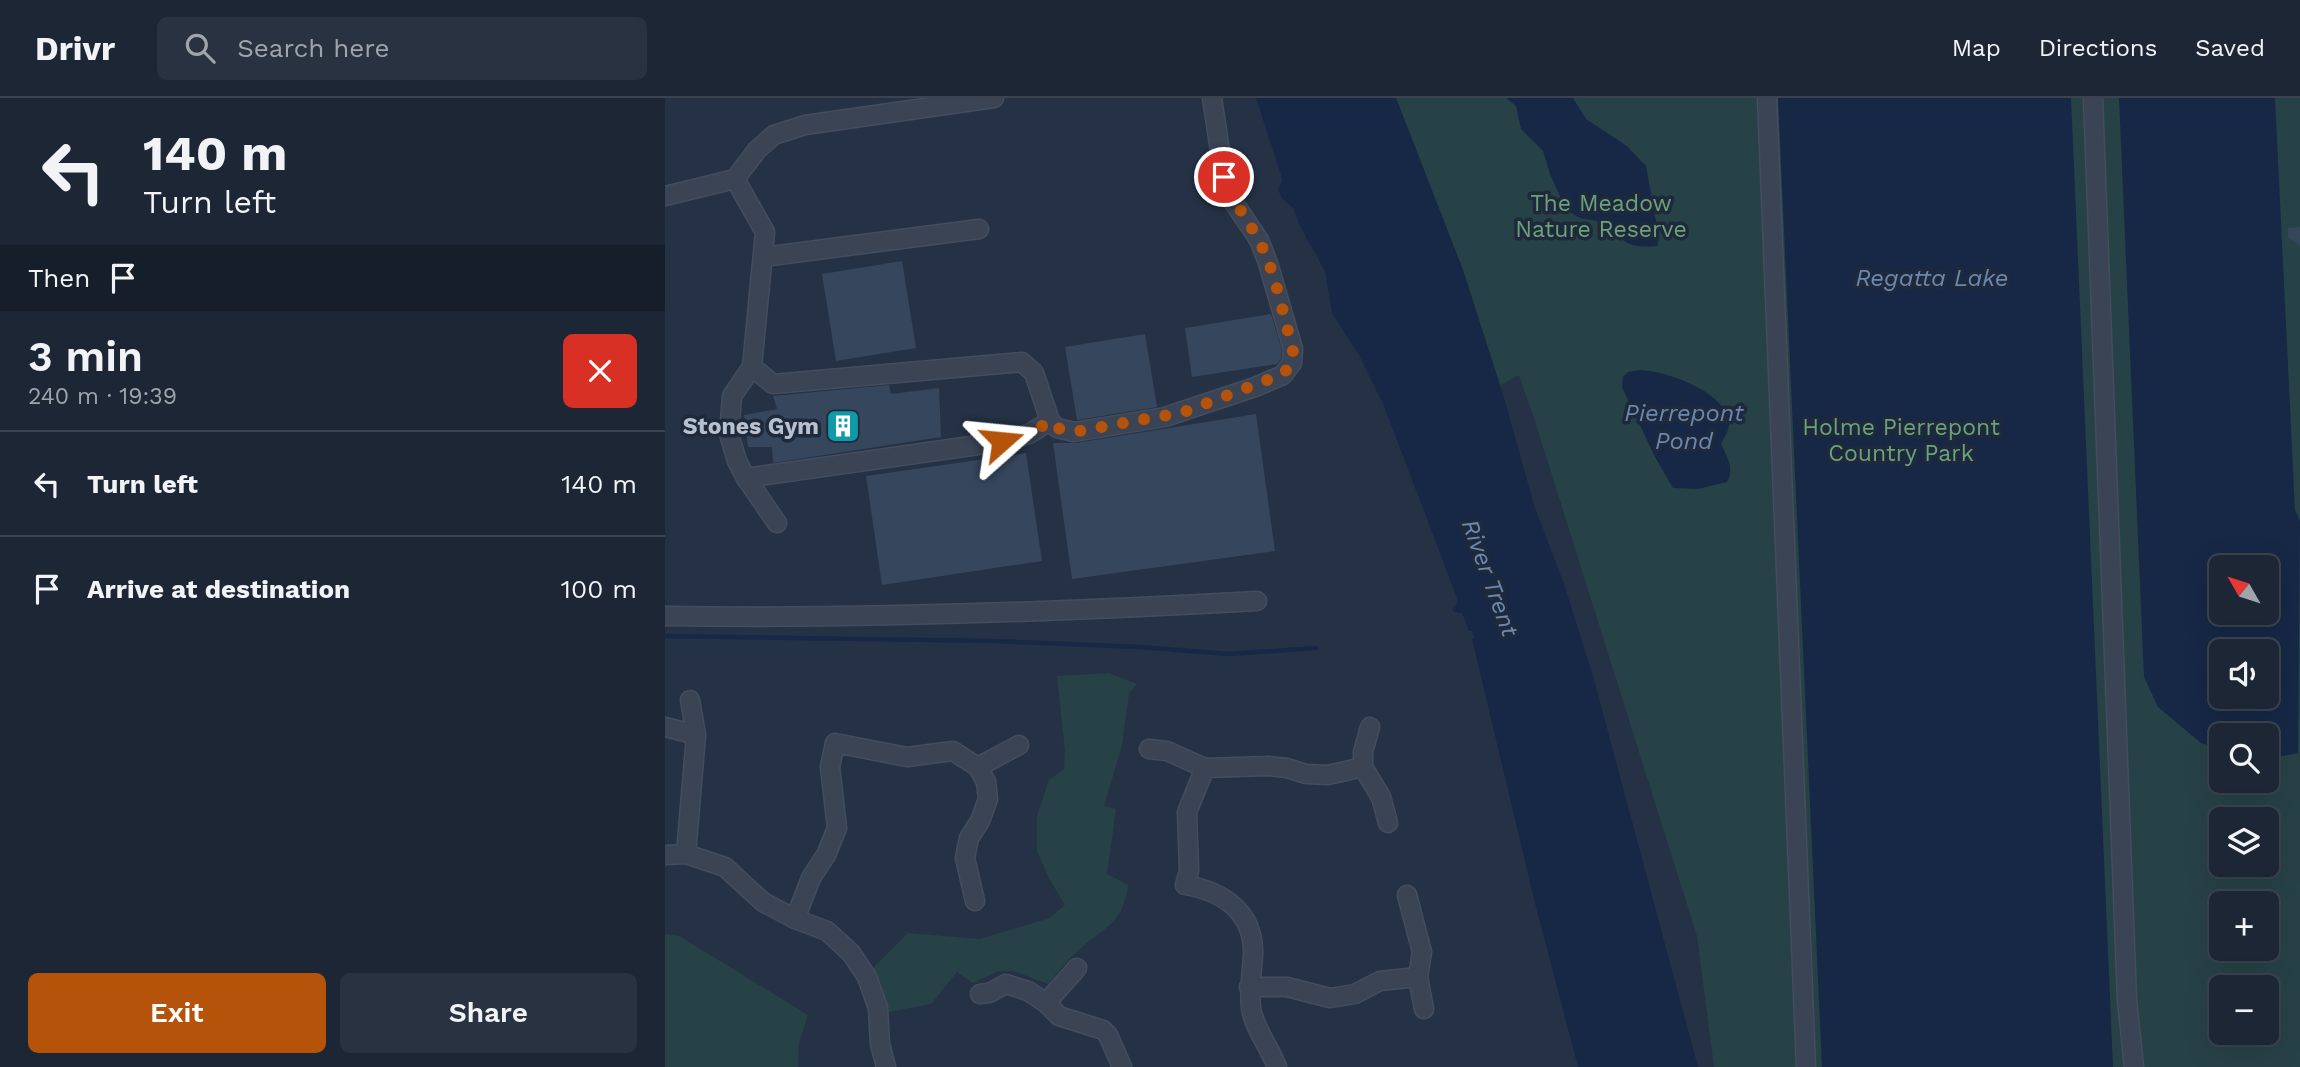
<!DOCTYPE html>
<html lang="en">
<head>
<meta charset="utf-8">
<style>
	:root { --surface:#1c2634; --page:#293240; --text:#f1f3f6; --muted:#a0a5ac; --line:#3a434f; --accent:#b45309 }
	body { margin:0; font-family:"Work Sans",sans-serif; background:var(--page); color:var(--text); height:100vh; display:flex; flex-direction:column; font-size:26px; white-space:nowrap }
	* { box-sizing:border-box; margin:0 }
	p { font-size:23px; color:var(--muted) }
	.icon { flex:none; width:38px; height:38px; fill:none; stroke:currentColor; stroke-width:2; stroke-linecap:round; stroke-linejoin:round }
	.map { position:relative; flex:1; overflow:hidden }
	.sheet { display:flex; flex-direction:column; background:var(--surface); width:665px }
	.sheet>* { flex:none }
	.guide { background:#1c2634; color:var(--text); overflow:hidden }
	.needle { width:46px; rotate:309deg }
	.controls { position:absolute; left:1544px; top:457px; display:grid; gap:14px }
	.controls a { display:grid; place-items:center; width:70px; height:70px; border-radius:10px; background:var(--surface); box-shadow:0 7px 28px #0002,0 0 0 2px var(--line); font-size:35px }
	.pin { position:absolute; display:grid; place-items:center; width:60px; height:60px; color:#fff; margin:-30px; border:4px solid #fff; border-radius:50%; box-shadow:0 2px 7px #0007 }
	.me { position:absolute; width:77px; margin:-38px; rotate:72deg; stroke-linejoin:round; filter:drop-shadow(0 0 5px #0008) }
	.turn { display:flex; align-items:center; gap:24px; height:147px; padding:0 28px; font-size:32px }
	.turn .icon { width:91px; height:91px; stroke-width:2.5 }
	.turn b { display:block; font-size:49px; line-height:60px }
	.then { display:flex; align-items:center; height:66px; padding:0 28px; background:#0003; gap:14px; font-size:26px }
	.round { display:grid; place-items:center; flex:none; width:74px; height:74px; border-radius:10px; background:var(--page) }
	.headline { display:flex; align-items:center; justify-content:space-between; height:119px; padding:0 28px }
	h1 { font-size:42px; font-weight:600; line-height:52px }
	.action { display:flex; gap:14px; margin-top:auto; padding:14px 28px }
	.action a { flex:1; height:80px; border-radius:10px; background:var(--accent); color:#fff; font-size:28px; font-weight:600; line-height:80px; text-align:center }
	.action a+a { background:var(--page); color:var(--text) }
	ul { padding:0; list-style:none }
	li { display:flex; align-items:center; gap:21px; height:105px; padding:0 28px; border-top:2px solid var(--line) }
	li div { flex:1 }
	li b { display:block; font-size:26px }
	li em { font-style:normal }
	header { display:flex; align-items:center; gap:42px; box-sizing:border-box; height:98px; padding:0 35px; background:var(--surface); border-bottom:2px solid var(--line) }
	header strong { font-size:33px }
	nav { display:flex; gap:38px; margin-inline-start:auto; font-size:24px }
	.search { width:490px; height:63px; background:var(--page); display:flex; align-items:center; gap:18px; box-sizing:border-box; padding:0 24px; border-radius:10px; color:var(--muted); font-size:26px }
	main { display:flex; flex:1; min-height:0 }
	.map>svg:first-child { display:block }
</style>
</head>
<body>
<header>
<strong>Drivr</strong>
<div class="search"><svg class="icon" aria-label="search" viewBox="0 0 24 24"><circle cx="10" cy="10" r="6"/><path d="M15 15l6 6"/></svg>Search here</div>
<nav><a>Map</a><a>Directions</a><a>Saved</a></nav>
</header>
<main>
<section class="sheet">
<div class="guide">
<div class="turn"><svg class="icon" aria-label="left" viewBox="0 0 24 24"><path d="M17 20v-9H6M10 6l-5 5 5 5"/></svg><div><b>140 m</b>Turn left</div></div>
<div class="then">Then<svg class="icon" aria-label="arrive" viewBox="0 0 24 24"><path d="M6 21V4h12l-3 4 3 4H6"/></svg></div>
</div>
<div class="headline"><div><h1>3 min</h1><p>240 m · 19:39</p></div><a class="round" style="background:#d93025;color:#fff"><svg class="icon" aria-label="close" viewBox="0 0 24 24"><path d="M6 6l12 12M18 6L6 18"/></svg></a></div>
<ul>
<li><svg class="icon" aria-label="left" viewBox="0 0 24 24"><path d="M17 20v-9H6M10 6l-5 5 5 5"/></svg><div><b>Turn left</b></div><em>140 m</em></li>
<li><svg class="icon" aria-label="arrive" viewBox="0 0 24 24"><path d="M6 21V4h12l-3 4 3 4H6"/></svg><div><b>Arrive at destination</b></div><em>100 m</em></li>
</ul>
<div class="action"><a>Exit</a><a>Share</a></div>
</section>
<div class="map">
<svg width="1635" height="969" viewBox="0 0 1635 969">
	<rect width="100%" height="100%" fill="#253246"/>
	<g fill="#274247" fill-rule="evenodd">
		<path d="M731,0H1635V969H1049L1032,838L870,323L854,277L835,287L798,172ZM1556,469H1601V514H1556ZM1556,553H1601V598H1556ZM1556,637H1601V682H1556ZM1556,721H1601V766H1556ZM1556,805H1601V850H1556ZM1556,889H1601V934H1556Z"/>
		<path d="M444,575L472,586L464,595L457,647L439,708L451,711L442,776L463,787C458,825 441,828 416,850C404,860 393,874 383,886L348,873H333L308,885L292,874L266,906L223,914L207,871L243,835L315,841L385,820L400,807L385,782L372,753V718L384,682L399,671L400,652L392,578Z"/>
		<polygon points="0,836 14,838 143,917 134,945 133,969 0,969"/>
	</g>
	<g fill="#162846" fill-rule="evenodd">
		<polygon points="591,0 731,0 798,172 840,303 869,407 899,486 928,578 1033,969 913,969 870,805 807,541 810,540 807,533 804,533 797,515 789,514 787,511 792,505 792,500 719,308 695,259 667,215 660,173 635,128 628,110 617,100 613,92 617,83 616,77"/>
		<path d="M841,0H908L921,21L962,48L981,68L994,140L992,148C959,151 962,143 939,124L915,120L901,112L885,76L878,53L856,31L851,8Z"/>
		<polygon points="1113,0 1406,0 1448,969 1157,969"/>
		<path d="M1454,0H1610L1630,412L1635,423L1633,655L1601,661V637H1556V651L1536,645L1493,609L1479,579ZM1556,469H1601V514H1556ZM1556,553H1601V598H1556Z"/>
		<path d="M975,272C1001,273 1063,294 1064,326C1064,334 1059,339 1056,346C1062,359 1070,370 1062,384L1033,391L1008,390L990,359L957,289L958,279L963,274Z"/>
	</g>
	<g fill="none" stroke-linecap="round" stroke-linejoin="round">
		<polyline stroke="#162846" stroke-width="4.5" points="0,538 329,543 476,549 563,556 651,550"/>
	</g>
	<g fill="#36465d">
		<polygon points="1635,129 1635,148 1623,139 1623,130"/>
		<polygon points="237,163 251,250 171,263 157,176"/>
		<polygon points="606,216 617,252 616,261 612,266 527,279 520,230"/>
		<polygon points="480,236 492,309 412,322 400,249"/>
		<polygon points="224,287 226,296 274,290 276,339 108,365 107,349 83,349 79,317 112,311 108,298"/>
		<polygon points="591,316 610,453 407,481 388,345 411,345"/>
		<polygon points="361,355 377,463 217,487 201,378"/>
	</g>
	<g fill="none" stroke-linecap="round" stroke-linejoin="round">
		<g stroke="#434d5e" stroke-width="21">
			<g id="minor">
				<polyline points="1102,0 1141,969"/>
				<polyline points="1428,0 1462,902 1469,969"/>
				<polyline points="70,81 92,52 109,37 140,27 329,0"/>
				<polyline points="0,98 70,81 100,134 87,269 108,286 357,264 369,275 385,323 392,330 409,334 500,319 590,289 618,277 627,265 628,251 603,165 594,142 567,102 559,79 547,0"/>
				<polyline points="98,159 314,131"/>
				<polyline points="87,269 67,298 64,336 72,363 81,380 112,425"/>
				<polyline points="81,380 320,346 364,336 385,323"/>
				<path d="M0,518C197,521 395,514 592,503"/>
				<polyline points="25,602 31,637"/>
				<polyline points="0,629 31,637 21,756"/>
				<polyline points="705,629 698,654 698,669 716,699 723,725"/>
				<polyline points="484,651 502,653 540,670"/>
				<polyline points="313,669 354,647"/>
				<polyline points="0,757 21,756 60,769 98,804 130,821 162,833 186,855 202,879 213,910 215,946 221,969"/>
				<polyline points="742,797 757,854 753,879 759,911"/>
				<polyline points="130,821 146,780 161,757 172,730 165,669 170,645 242,659 288,653 313,669 321,684 323,701 315,723 304,740 300,760 310,803"/>
				<polyline points="584,889 622,889 665,900 690,896 715,883 753,879"/>
				<polyline points="315,896 324,895 341,886 363,893 381,905 394,918 438,932 443,937 457,969"/>
				<polyline points="381,905 412,870"/>
				<path d="M612,969C605,950 589,930 586,910C584,891 587,875 588,856C589,814 558,793 520,787L524,773L522,714L540,670L603,668L622,670L641,676L663,677L698,669"/>
			</g>
		</g>
		<use href="#minor" stroke="#3a4455" stroke-width="18"/>
	</g>
	<g fill="none" stroke-linecap="round" stroke-linejoin="round">
		<path stroke="#b45309" stroke-width="12" stroke-dasharray="0 21.6" d="M337,343L364,336L385,323L392,330L409,334L519,314L618,276L627,265L628,251C617,215 611,173 593,141C581,119 568,104 559,79"/>
	</g>
	<defs>
		<g id="building-square" transform="scale(1.75)"><rect x="-9" y="-9" width="18" height="18" rx="4" fill="#0f9aa8" stroke="#1e293b"/><path d="M-4-6H4V6H1V3H-1V6H-4ZM-2.5-4.3h1.7v1.8h-1.7ZM.8-4.3h1.7v1.8H.8ZM-2.5-1h1.7V.8h-1.7ZM.8-1h1.7V.8H.8Z" fill="#fff"/></g>
	</defs>
	<g fill-rule="evenodd">
		<use href="#building-square" x="178" y="328"/>
	</g>
	<g text-anchor="middle" stroke-width="7" stroke-linejoin="round" paint-order="stroke">
		<g font-size="23" fill="#6ca27a" stroke="#1e293b">
			<text x="936" y="113">The Meadow<tspan x="936" dy="26">Nature Reserve</tspan></text>
			<text x="1236" y="337">Holme Pierrepont<tspan x="1236" dy="26">Country Park</tspan></text>
		</g>
		<g font-size="23" font-weight="bold" fill="#b7c0ce" stroke="#1e293b" text-anchor="end">
			<text x="154" y="336">Stones Gym</text>
		</g>
		<g font-size="24" font-style="italic" fill="#6d88b0" stroke="#1e293b">
			<text x="1267" y="188">Regatta Lake</text>
			<text x="1019" y="323">Pierrepont<tspan x="1019" dy="28">Pond</tspan></text>
			<text transform="translate(825 480) rotate(70)" y="8">River Trent</text>
		</g>
	</g>
</svg>
<div class="controls">
<a><svg class="needle" viewBox="-14 -14 28 28"><path d="M0-13l5 13h-10z" fill="#e53935"/><path d="M0 13l5-13h-10z" fill="#a0a5ac"/></svg></a>
<a><svg class="icon" aria-label="sound" viewBox="0 0 24 24"><path d="M4 9h4l5-4v14l-5-4H4zM17 9q2 3 0 6"/></svg></a>
<a><svg class="icon" aria-label="search" viewBox="0 0 24 24"><circle cx="10" cy="10" r="6"/><path d="M15 15l6 6"/></svg></a>
<a><svg class="icon" aria-label="layers" viewBox="0 0 24 24"><path d="M12 4l9 5-9 5-9-5zM3 14l9 5 9-5"/></svg></a>
<a>+</a>
<a>−</a>
</div>
<div class="pin" style="left:559px;top:79px;background:#d93025"><svg class="icon" aria-label="arrive" viewBox="0 0 24 24"><path d="M6 21V4h12l-3 4 3 4H6"/></svg></div>
<svg class="me" style="left:337px;top:343px" viewBox="-20 -20 40 40"><path d="M0-17L14 15 0 8-14 15z" fill="#b45309" stroke="#fff" stroke-width="4"/></svg>
</div>
</main>
</body>
</html>
